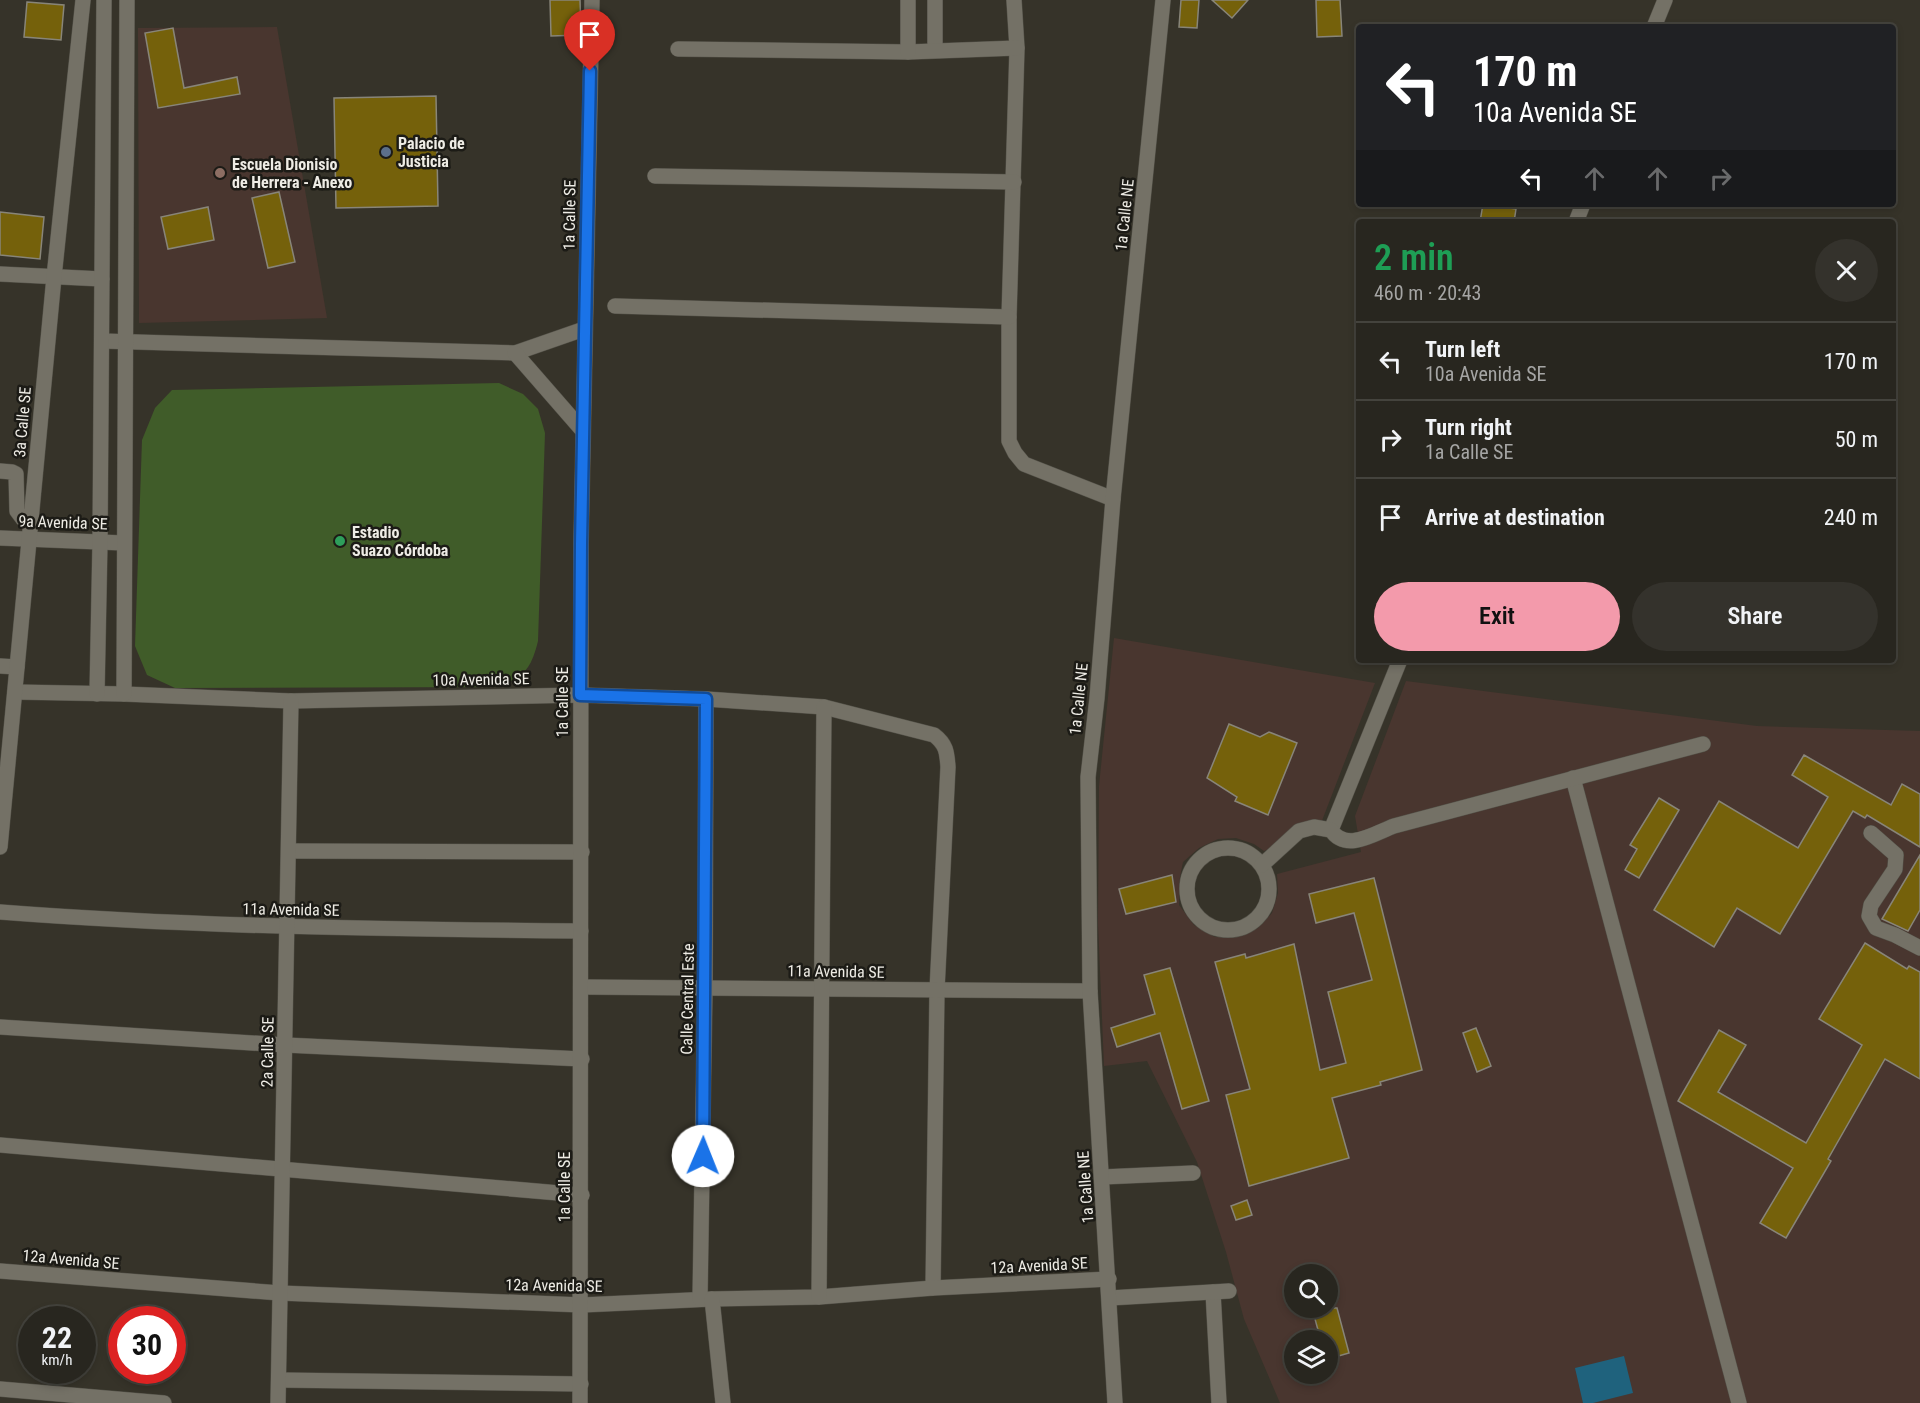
<!DOCTYPE html>
<html lang="en">
<head>
<meta charset="utf-8">
<style>
	:root { --surface:#28261f; --page:#34322c; --text:#f1f3f6; --muted:#a5a5a4; --line:#44433d; --accent:#f39aab }
	body { margin:0; font-family:"Roboto Condensed",sans-serif; background:var(--page); color:var(--text); height:100vh; display:flex; flex-direction:column; font-size:22px; white-space:nowrap }
	* { box-sizing:border-box; margin:0 }
	p { font-size:20px; color:var(--muted) }
	.icon { flex:none; width:33px; height:33px; fill:none; stroke:currentColor; stroke-width:2; stroke-linecap:round; stroke-linejoin:round }
	.map { position:relative; flex:1; overflow:hidden }
	.panel { position:absolute; left:1356px; top:219px; width:540px; height:444px; display:flex; flex-direction:column; background:var(--surface); border-radius:6px; box-shadow:0 3px 9px #0003,0 0 0 2px var(--line) }
	.panel>* { flex:none }
	.guide { position:absolute; left:1356px; top:24px; width:540px; height:183px; border-radius:6px; box-shadow:0 3px 9px #0003,0 0 0 2px var(--line); background:#202124; color:#fff; overflow:hidden }
	.buttons { position:absolute; left:1284px; top:1264px; display:grid; gap:12px }
	.buttons a { display:grid; place-items:center; width:54px; height:54px; border-radius:50%; background:var(--surface); box-shadow:0 3px 9px #0003,0 0 0 2px var(--line); font-size:30px }
	.speed { position:absolute; left:18px; top:1306px; display:flex; gap:12px; font-size:30px; font-weight:700; text-align:center }
	.speed>* { display:grid; place-content:center; width:78px; height:78px; border-radius:50%; background:var(--surface); box-shadow:0 3px 9px #0003,0 0 0 2px var(--line); line-height:1 }
	.speed small { font-size:15px; font-weight:400 }
	.speed .limit { border:9px solid #d22; background:#fff; color:#111 }
	.pin { position:absolute; display:grid; place-items:center; width:51px; height:51px; color:#fff; margin:-62px -26px; border-radius:50% 50% 50% 0; rotate:-45deg; box-shadow:0 0 6px #0007 }
	.pin .icon { rotate:45deg }
	.me { position:absolute; width:66px; margin:-33px; rotate:1deg; stroke-linejoin:round; filter:drop-shadow(0 0 4px #0008) }
	.turn { display:flex; align-items:center; gap:21px; height:126px; padding:0 18px; font-size:27px }
	.turn .icon { width:78px; height:78px; stroke-width:2.5 }
	.turn b { display:block; font-size:42px; line-height:51px }
	.lanes { display:flex; align-items:center; height:57px; padding:0 18px; background:#0003; justify-content:center; gap:30px; direction:ltr }
	.lanes .off { opacity:.35 }
	.round { display:grid; place-items:center; flex:none; width:63px; height:63px; border-radius:32px; background:var(--page) }
	.overview { display:flex; align-items:center; justify-content:space-between; height:102px; padding:0 18px }
	h1 { font-size:36px; font-weight:600; line-height:45px; color:#1e9e55 }
	.action { display:flex; gap:12px; margin-top:auto; padding:12px 18px }
	.action a { flex:1; height:69px; border-radius:36px; background:var(--accent); color:#111; font-size:24px; font-weight:600; line-height:69px; text-align:center }
	.action a+a { background:var(--page); color:var(--text) }
	ul { padding:0; list-style:none }
	li { display:flex; align-items:center; gap:18px; height:78px; padding:0 18px; border-top:2px solid var(--line) }
	li div { flex:1 }
	li b { display:block; font-size:22px }
	li em { font-style:normal }
	.map>svg:first-child { display:block }
</style>
</head>
<body>
<div class="map">
<svg width="1920" height="1403" viewBox="0 0 1920 1403">
	<rect width="100%" height="100%" fill="#363329"/>
	<g fill="#49362f" fill-rule="evenodd">
		<polygon points="277,27 327,318 139,323 138,28"/>
		<path d="M1114,638L1375,683L1318,831L1264,851L1254,844L1236,838L1218,839L1199,848L1183,862L1180,877L1179,905L1194,925L1215,937L1235,936L1258,928L1272,913L1278,893L1277,874L1361,852L1355,816L1406,681L1757,726L1920,731V1403H1280L1244,1319L1226,1252L1197,1162L1147,1061L1104,1066L1098,923L1099,786ZM1294,1275H1328V1308H1294ZM1294,1341H1328V1374H1294Z"/>
	</g>
	<path fill="#405c29" d="M499,383L523,394L538,409L545,433L538,641C531,669 525,675 499,687L175,688L147,675L135,646L142,440L155,408L172,390Z"/>
	<polygon fill="#1f627d" points="1624,1356 1633,1393 1593,1403 1583,1403 1575,1368"/>
	<g fill="#75610b" stroke="#888579" stroke-width="1.5">
		<polygon points="550,0 580,0 581,35 551,36"/>
		<polygon points="1181,0 1199,0 1197,28 1179,27"/>
		<polygon points="1212,0 1248,0 1232,18"/>
		<polygon points="1316,0 1340,0 1342,36 1317,37"/>
		<polygon points="27,2 64,5 61,40 24,37"/>
		<polygon points="173,28 184,88 237,77 240,94 158,108 145,33"/>
		<polygon points="436,96 438,206 336,208 334,98"/>
		<polygon points="279,192 295,262 268,268 252,198"/>
		<polygon points="1483,204 1516,209 1514,222 1480,222"/>
		<polygon points="208,207 214,240 168,249 161,217"/>
		<polygon points="0,212 44,217 40,259 0,255"/>
		<polygon points="1229,724 1260,737 1269,732 1297,743 1268,815 1235,801 1237,797 1207,778"/>
		<polygon points="1804,755 1891,805 1902,784 1920,794 1920,847 1867,815 1865,818 1853,811 1780,934 1737,908 1714,947 1654,910 1719,801 1798,848 1828,797 1792,775"/>
		<polygon points="1659,798 1679,810 1639,878 1625,870 1637,849 1630,845"/>
		<polygon points="1920,855 1920,910 1908,931 1882,919"/>
		<polygon points="1172,875 1176,902 1126,914 1119,889"/>
		<polygon points="1374,878 1422,1070 1380,1082 1381,1085 1332,1098 1349,1158 1249,1186 1226,1095 1250,1089 1215,962 1245,954 1246,958 1294,944 1320,1070 1346,1063 1328,992 1372,980 1354,913 1316,923 1309,894"/>
		<polygon points="1865,943 1907,969 1909,966 1920,972 1920,1079 1885,1059 1828,1159 1831,1161 1786,1238 1760,1223 1793,1168 1678,1101 1719,1030 1746,1045 1718,1092 1806,1143 1862,1045 1819,1019"/>
		<polygon points="1170,968 1209,1101 1182,1109 1160,1033 1117,1047 1111,1028 1155,1014 1144,975"/>
		<polygon points="1476,1028 1491,1066 1477,1072 1463,1033"/>
		<polygon points="1247,1200 1252,1215 1236,1220 1231,1206"/>
		<polygon points="1312,1308 1337,1308 1349,1353 1328,1359 1328,1341 1321,1341"/>
	</g>
	<g fill="none" stroke-linecap="round" stroke-linejoin="round">
		<g stroke="#535148" stroke-width="16">
			<g id="minor">
				<polyline points="935,0 935,50"/>
				<polyline points="1014,0 1017,48 1009,317 1009,441 1015,453 1024,464 1113,499"/>
				<polyline points="1654,27 1665,0"/>
				<polyline points="678,49 908,52 1017,48"/>
				<polyline points="908,52 908,0"/>
				<polyline points="655,176 1014,182"/>
				<polyline points="1576,222 1583,204"/>
				<polyline points="0,274 102,279"/>
				<polyline points="615,306 1009,317"/>
				<polyline points="102,341 515,353 584,329"/>
				<polyline points="515,353 583,431"/>
				<polyline points="0,471 12,472 16,474 17,511 23,519 31,520"/>
				<polyline points="0,538 124,543"/>
				<polyline points="0,666 17,667"/>
				<path d="M15,692L124,694L291,701L580,695L706,699L824,707L934,735C946,744 947,752 948,767L937,990L933,1288"/>
				<polyline points="97,694 100,542 104,0"/>
				<polyline points="124,694 127,0"/>
				<polyline points="1573,778 1739,1403"/>
				<polyline points="1331,830 1400,660"/>
				<polyline points="1871,833 1896,855 1895,869 1871,905 1869,916 1876,928 1895,935 1920,948"/>
				<polyline points="0,847 54,277 83,0"/>
				<circle cx="1228" cy="889" r="41"/>
				<polyline points="289,851 582,852"/>
				<path d="M1262,865L1299,831L1314,827L1331,830C1346,853 1375,833 1394,826L1703,744"/>
				<path d="M0,912C193,927 387,929 581,931"/>
				<polyline points="582,987 1090,991"/>
				<polyline points="0,1027 285,1045 582,1059"/>
				<polyline points="0,1145 582,1195"/>
				<polyline points="1102,1177 1193,1173"/>
				<polyline points="0,1271 280,1293 582,1305 712,1299 819,1297 933,1288 1109,1279"/>
				<polyline points="1213,1292 1219,1403"/>
				<polyline points="819,1297 824,707"/>
				<polyline points="1110,1298 1229,1291"/>
				<polyline points="700,1299 705,988 706,699"/>
				<polyline points="712,1299 723,1403"/>
				<polyline points="279,1380 581,1384"/>
				<polyline points="0,1389 164,1403"/>
				<polyline points="278,1403 291,701"/>
				<polyline points="580,1403 581,544 592,0"/>
				<polyline points="1115,1403 1090,991 1088,777 1097,698 1113,499 1163,0"/>
			</g>
		</g>
		<use href="#minor" stroke="#747166" stroke-width="15"/>
	</g>
	<g fill="none" stroke-linecap="round" stroke-linejoin="round">
		<g stroke="#114b97" stroke-width="15">
			<polyline id="route" points="590,71 581,544 580,695 706,699 703,1156"/>
		</g>
		<use href="#route" stroke="#1a73e8" stroke-width="10"/>
	</g>
	<circle fill="#5c6f8a" stroke="#1c1b16" stroke-width="2" cx="386" cy="152" r="6"/>
	<circle fill="#8d6e63" stroke="#1c1b16" stroke-width="2" cx="220" cy="173" r="6"/>
	<circle fill="#2e9e5b" stroke="#1c1b16" stroke-width="2" cx="340" cy="541" r="6"/>
	<g text-anchor="middle" stroke-width="5" stroke-linejoin="round" paint-order="stroke">
		<g font-size="16" font-weight="bold" fill="#eeece5" stroke="#1c1b16" text-anchor="start">
			<text x="398" y="149">Palacio de<tspan x="398" dy="18">Justicia</tspan></text>
			<text x="232" y="170">Escuela Dionisio<tspan x="232" dy="18">de Herrera - Anexo</tspan></text>
			<text x="352" y="538">Estadio<tspan x="352" dy="18">Suazo Córdoba</tspan></text>
		</g>
		<g font-size="16" fill="#eeece5" stroke="#1c1b16">
			<text transform="translate(569 215) rotate(-89)" y="6">1a Calle SE</text>
			<text transform="translate(1124 215) rotate(-84)" y="6">1a Calle NE</text>
			<text transform="translate(22 422) rotate(-85)" y="6">3a Calle SE</text>
			<text transform="translate(63 522) rotate(2)" y="6">9a Avenida SE</text>
			<text transform="translate(481 679) rotate(-1)" y="6">10a Avenida SE</text>
			<text transform="translate(1078 699) rotate(-84)" y="6">1a Calle NE</text>
			<text transform="translate(562 702) rotate(-90)" y="6">1a Calle SE</text>
			<text transform="translate(291 909) rotate(1)" y="6">11a Avenida SE</text>
			<text transform="translate(836 971) rotate(1)" y="6">11a Avenida SE</text>
			<text transform="translate(687 999) rotate(-89)" y="6">Calle Central Este</text>
			<text transform="translate(267 1052) rotate(-89)" y="6">2a Calle SE</text>
			<text transform="translate(564 1187) rotate(-90)" y="6">1a Calle SE</text>
			<text transform="translate(1085 1187) rotate(-94)" y="6">1a Calle NE</text>
			<text transform="translate(71 1259) rotate(5)" y="6">12a Avenida SE</text>
			<text transform="translate(1039 1265) rotate(-3)" y="6">12a Avenida SE</text>
			<text transform="translate(554 1285) rotate(1)" y="6">12a Avenida SE</text>
		</g>
	</g>
</svg>
<div class="buttons">
<a><svg class="icon" aria-label="search" viewBox="0 0 24 24"><circle cx="10" cy="10" r="6"/><path d="M15 15l6 6"/></svg></a>
<a><svg class="icon" aria-label="layers" viewBox="0 0 24 24"><path d="M12 4l9 5-9 5-9-5zM3 14l9 5 9-5"/></svg></a>
</div>
<div class="speed"><div>22<small>km/h</small></div><div class="limit">30</div></div>
<div class="pin" style="left:590px;top:71px;background:#d93025"><svg class="icon" aria-label="arrive" viewBox="0 0 24 24"><path d="M6 21V4h12l-3 4 3 4H6"/></svg></div>
<svg class="me" style="left:703px;top:1156px" viewBox="-20 -20 40 40"><circle r="19" fill="#fff"/><path d="M0-13L10 11 0 6-10 11z" fill="#1a73e8"/></svg>
<div class="guide">
<div class="turn"><svg class="icon" aria-label="left" viewBox="0 0 24 24"><path d="M17 20v-9H6M10 6l-5 5 5 5"/></svg><div><b>170 m</b>10a Avenida SE</div></div>
<div class="lanes"><svg class="icon" aria-label="left" viewBox="0 0 24 24"><path d="M17 20v-9H6M10 6l-5 5 5 5"/></svg><svg class="icon off" aria-label="ahead" viewBox="0 0 24 24"><path d="M12 20V5M6 11l6-6 6 6"/></svg><svg class="icon off" aria-label="ahead" viewBox="0 0 24 24"><path d="M12 20V5M6 11l6-6 6 6"/></svg><svg class="icon off" aria-label="right" viewBox="0 0 24 24"><path d="M7 20v-9h11M14 6l5 5-5 5"/></svg></div>
</div>
<section class="panel">
<div class="overview"><div><h1>2 min</h1><p>460 m · 20:43</p></div><a class="round"><svg class="icon" aria-label="close" viewBox="0 0 24 24"><path d="M6 6l12 12M18 6L6 18"/></svg></a></div>
<ul>
<li><svg class="icon" aria-label="left" viewBox="0 0 24 24"><path d="M17 20v-9H6M10 6l-5 5 5 5"/></svg><div><b>Turn left</b><p>10a Avenida SE</p></div><em>170 m</em></li>
<li><svg class="icon" aria-label="right" viewBox="0 0 24 24"><path d="M7 20v-9h11M14 6l5 5-5 5"/></svg><div><b>Turn right</b><p>1a Calle SE</p></div><em>50 m</em></li>
<li><svg class="icon" aria-label="arrive" viewBox="0 0 24 24"><path d="M6 21V4h12l-3 4 3 4H6"/></svg><div><b>Arrive at destination</b></div><em>240 m</em></li>
</ul>
<div class="action"><a>Exit</a><a>Share</a></div>
</section>
</div>
</body>
</html>
